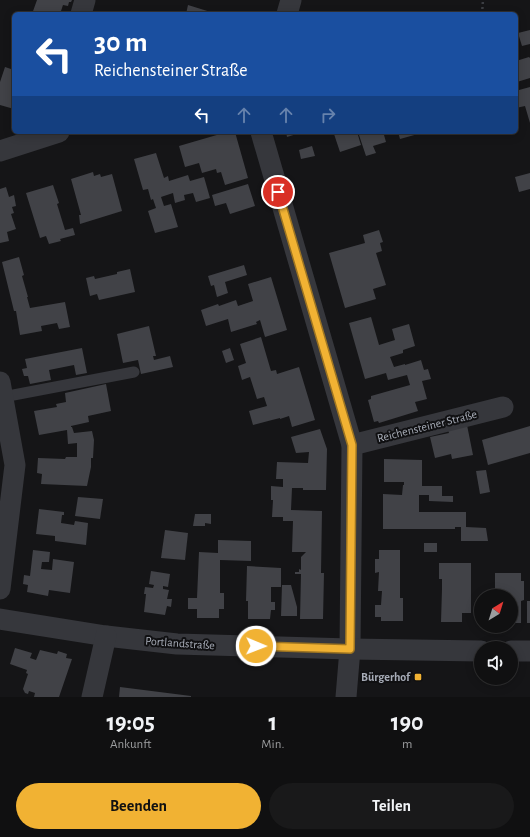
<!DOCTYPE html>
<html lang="de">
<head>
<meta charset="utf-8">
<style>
	:root { --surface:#101011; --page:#19191a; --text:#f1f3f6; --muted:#9c9d9f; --line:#303031; --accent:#f1b233 }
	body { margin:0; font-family:"Alegreya Sans",sans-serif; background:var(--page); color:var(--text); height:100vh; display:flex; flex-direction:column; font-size:15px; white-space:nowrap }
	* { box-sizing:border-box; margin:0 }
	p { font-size:13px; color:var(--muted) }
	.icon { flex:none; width:22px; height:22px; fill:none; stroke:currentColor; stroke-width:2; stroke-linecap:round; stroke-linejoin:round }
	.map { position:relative; height:697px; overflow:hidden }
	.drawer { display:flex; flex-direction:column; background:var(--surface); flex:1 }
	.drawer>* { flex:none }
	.top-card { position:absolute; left:12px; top:12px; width:506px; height:122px; border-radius:6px; box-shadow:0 2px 10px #0003,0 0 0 1px var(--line); background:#1a4fa0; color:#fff; overflow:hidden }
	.needle { width:26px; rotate:38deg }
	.buttons { position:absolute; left:474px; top:589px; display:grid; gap:8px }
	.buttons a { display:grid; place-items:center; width:44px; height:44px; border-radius:50%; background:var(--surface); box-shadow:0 2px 10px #0003,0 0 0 1px var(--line); font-size:20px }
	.pin { position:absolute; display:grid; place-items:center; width:34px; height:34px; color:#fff; margin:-17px; border:2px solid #fff; border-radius:50%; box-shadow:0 1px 4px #0007 }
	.me { position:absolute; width:44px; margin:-22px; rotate:91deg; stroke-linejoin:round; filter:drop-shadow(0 0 3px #0008) }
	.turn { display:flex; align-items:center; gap:14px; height:84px; padding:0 16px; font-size:18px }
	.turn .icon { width:52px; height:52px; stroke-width:2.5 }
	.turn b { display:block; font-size:28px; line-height:34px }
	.lanes { display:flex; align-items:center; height:38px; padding:0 16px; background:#0003; justify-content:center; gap:20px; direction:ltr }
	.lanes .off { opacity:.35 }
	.eta { display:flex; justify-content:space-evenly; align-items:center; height:68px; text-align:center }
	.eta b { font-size:24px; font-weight:700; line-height:28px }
	.action { display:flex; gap:8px; margin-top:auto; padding:8px 16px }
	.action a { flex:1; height:46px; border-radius:24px; background:var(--accent); color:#111; font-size:16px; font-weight:700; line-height:46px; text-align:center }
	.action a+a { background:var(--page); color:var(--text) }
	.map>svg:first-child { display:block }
</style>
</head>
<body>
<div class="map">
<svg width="530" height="697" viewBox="0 0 530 697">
	<rect width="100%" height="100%" fill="#151517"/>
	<g fill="#414247">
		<polygon points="37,0 72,0 71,2 69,2 68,6 63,5 60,14 32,14"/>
		<polygon points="188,5 217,14 186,14"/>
		<polygon points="530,30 530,44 522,46 518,33"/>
		<polygon points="529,57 530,58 530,78 517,82 519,90 530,87 530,123 525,106 516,108 516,61"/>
		<polygon points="14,61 14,109 0,105 0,82 5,67 11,69"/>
		<polygon points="227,132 235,132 248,178 225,185 221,172 217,173 216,169 202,173 199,163 185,167 179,146"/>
		<polygon points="286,132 303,132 287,137"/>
		<polygon points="342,132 357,132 361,145 340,152 334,134"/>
		<polygon points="358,132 392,132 384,135 386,142 373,146 376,153 366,156"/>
		<polygon points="398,132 418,132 418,134 400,139"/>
		<polygon points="312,146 315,156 301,159 299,150"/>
		<polygon points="156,153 164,178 168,176 169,181 188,175 190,181 204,177 210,198 196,202 193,193 184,195 185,200 175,203 173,193 161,197 164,206 171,204 178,227 155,233 148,211 156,208 153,199 151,200 148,189 143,190 134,159"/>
		<polygon points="93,172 94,176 100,174 101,177 112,174 122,211 80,224 79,215 81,215 71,179"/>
		<polygon points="530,173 530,189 519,192 515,177"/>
		<polygon points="248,184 255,206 230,214 226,203 215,206 212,195"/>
		<polygon points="53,185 59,203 57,204 65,230 73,228 75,235 60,239 61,241 49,244 46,236 40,238 26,193"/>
		<polygon points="6,187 9,197 14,195 16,206 12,207 14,213 11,214 16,229 7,232 9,241 0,243 0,189"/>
		<polygon points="379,230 383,242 380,243 382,251 376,253 386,285 373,289 376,299 345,308 329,253 365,243 363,235"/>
		<polygon points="19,257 24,275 22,276 28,297 27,297 30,308 65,302 70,327 59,329 57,323 41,326 42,331 20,335 16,311 14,311 2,262"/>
		<polygon points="244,265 247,275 225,282 228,293 217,297 214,285 211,286 208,276"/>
		<polygon points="130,269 135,292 99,300 97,294 90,296 86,278 94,276 95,279 117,274 117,272"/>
		<polygon points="271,277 287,330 265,337 260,320 256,322 257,324 231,332 228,319 206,326 201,310 218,304 219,306 236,300 238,306 253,301 248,284"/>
		<polygon points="371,317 379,345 395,340 392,329 409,324 415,346 403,350 403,353 390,357 394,367 405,364 405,365 421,360 424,370 428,369 431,379 422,381 427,399 415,402 418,411 379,423 378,421 374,422 368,400 371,399 371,396 410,385 407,375 388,380 386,373 365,379 349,323"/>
		<polygon points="149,326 156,356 153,356 154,360 170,356 173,367 141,374 138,360 123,363 117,334"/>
		<polygon points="261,337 271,371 276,370 277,374 299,367 315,420 292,427 289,416 280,419 280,418 272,420 253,425 249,411 267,406 264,397 257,399 250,377 242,380 238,366 246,363 240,344"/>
		<polygon points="82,348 87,373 76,375 74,365 49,370 51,380 30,384 28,376 24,376 22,369 27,368 25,359"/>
		<polygon points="230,348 234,360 226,363 222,351"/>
		<polygon points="106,384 111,411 88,416 89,422 71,426 71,427 72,427 74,433 92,431 94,440 93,458 91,458 91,467 87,486 41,484 42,474 37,473 38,458 65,459 66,457 77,457 77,443 68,444 67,430 39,435 34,411 57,407 56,404 66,402 65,393"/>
		<polygon points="467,425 473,455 452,459 451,454 435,458 430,437 449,433 448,430"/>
		<polygon points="530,426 530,453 488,465 482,440"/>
		<polygon points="320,429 327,449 326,490 303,490 303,488 292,488 291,510 322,511 321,573 324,573 323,619 300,619 301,574 295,574 295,572 299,572 299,569 301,570 301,557 306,552 292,552 293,521 283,521 283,517 272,517 273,500 271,500 271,486 283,487 283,479 276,479 277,462 308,463 309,452 296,453 291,437"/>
		<polygon points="384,459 422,460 422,486 442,486 442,496 453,496 453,502 429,501 429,495 419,495 419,512 466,512 466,527 486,528 488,541 461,541 461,527 455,527 455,529 383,529 383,494 402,495 403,485 404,485 404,482 384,482"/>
		<polygon points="486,470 490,492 480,494 476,471"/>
		<polygon points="78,497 103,499 100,519 75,516"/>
		<polygon points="39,509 64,512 64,515 62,515 61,523 74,525 75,521 88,523 86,545 55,541 55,536 36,534"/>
		<polygon points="195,514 211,514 211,524 205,523 205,526 193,526"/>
		<polygon points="165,530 188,533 185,560 161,558"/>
		<polygon points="218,540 251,541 251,561 220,560 220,593 224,593 224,609 219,609 219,618 197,618 197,609 188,609 188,598 197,598 199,552 218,553"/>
		<rect x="424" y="543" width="13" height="9"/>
		<polygon points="33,550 50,552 49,562 42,562 41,569 52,570 53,559 74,562 70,593 49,590 48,596 27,592 28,585 23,584 24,575 30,576"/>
		<polygon points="379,550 400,550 400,598 403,598 403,621 381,621 381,617 375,617 375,605 381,605 382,591 378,591 379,572 375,573 375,559 379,559"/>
		<polygon points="439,563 471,563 471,613 462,613 462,622 441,622 442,589 442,579 439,579"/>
		<polygon points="247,566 281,568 281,587 271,587 271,602 275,602 275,610 271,610 270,619 248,619 248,601 246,601"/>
		<polygon points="151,571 170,574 168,587 163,586 163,589 169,590 167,599 172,599 171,607 167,606 165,615 144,612 146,594 144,594 145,587 153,588 154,585 149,584"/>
		<polygon points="495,573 521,573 521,581 524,581 524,600 521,601 521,623 511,623 511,596 495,596"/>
		<polygon points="282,585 291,585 297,607 297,616 281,616"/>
		<rect x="527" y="601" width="3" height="22"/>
		<polygon points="15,648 32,653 30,658 36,660 40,650 57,654 58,651 67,654 66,658 72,659 59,697 34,697 35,693 29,691 28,694 25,693 23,689 28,674 26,673 27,670 10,664"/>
		<polygon points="120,687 191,696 191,697 119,697"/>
	</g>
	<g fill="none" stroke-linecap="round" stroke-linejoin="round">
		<polyline stroke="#3c3e43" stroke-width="2.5" stroke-dasharray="2 3" stroke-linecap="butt" points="482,14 483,0"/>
		<polyline stroke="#36373c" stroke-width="11" points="3,397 134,372"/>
		<g stroke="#36373c" stroke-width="21">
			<polyline points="81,14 85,0"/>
			<polyline points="287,14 291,0"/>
			<polyline points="261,132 352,445 350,649 346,697"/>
			<polyline points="0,151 59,132"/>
			<polyline points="0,382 15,465 0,589"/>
			<polyline points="352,445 503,407"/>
			<polyline points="0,619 106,636 177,644 350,649 481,651"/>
			<polyline points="511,651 530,651"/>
			<polyline points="92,697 106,636"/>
		</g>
	</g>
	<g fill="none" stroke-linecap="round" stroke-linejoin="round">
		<g stroke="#9d7421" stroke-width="10">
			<polyline id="route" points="256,646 350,649 352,445 278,192"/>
		</g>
		<use href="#route" stroke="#f1b233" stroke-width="7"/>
	</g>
	<rect fill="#f1b233" stroke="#101012" stroke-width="1.5" x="414" y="673" width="8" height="8" rx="2"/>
	<g text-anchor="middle" stroke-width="4" stroke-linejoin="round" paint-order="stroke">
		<g font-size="12" fill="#a7acb7" stroke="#101012">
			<text transform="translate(427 426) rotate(-14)" y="4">Reichensteiner Straße</text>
			<text transform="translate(180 643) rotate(4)" y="4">Portlandstraße</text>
		</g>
		<g font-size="12" font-weight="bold" fill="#a7acb7" stroke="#101012" text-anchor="end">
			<text x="410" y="681">Bürgerhof</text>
		</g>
	</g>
</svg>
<div class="buttons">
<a><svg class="needle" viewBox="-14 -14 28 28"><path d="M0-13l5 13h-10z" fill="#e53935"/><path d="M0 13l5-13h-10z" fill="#9c9d9f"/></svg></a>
<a><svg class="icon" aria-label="sound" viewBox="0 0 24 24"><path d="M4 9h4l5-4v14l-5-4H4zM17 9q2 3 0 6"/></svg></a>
</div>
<div class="pin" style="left:278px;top:192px;background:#d93025"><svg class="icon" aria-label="arrive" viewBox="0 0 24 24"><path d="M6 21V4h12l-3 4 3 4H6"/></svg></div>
<svg class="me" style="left:256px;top:646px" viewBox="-20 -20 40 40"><circle r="17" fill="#f1b233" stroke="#fff" stroke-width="3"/><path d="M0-11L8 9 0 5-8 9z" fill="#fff"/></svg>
<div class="top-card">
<div class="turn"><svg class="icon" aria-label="left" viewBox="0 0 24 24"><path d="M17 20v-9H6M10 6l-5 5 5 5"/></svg><div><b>30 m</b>Reichensteiner Straße</div></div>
<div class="lanes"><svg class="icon" aria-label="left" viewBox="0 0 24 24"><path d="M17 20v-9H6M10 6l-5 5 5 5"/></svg><svg class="icon off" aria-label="ahead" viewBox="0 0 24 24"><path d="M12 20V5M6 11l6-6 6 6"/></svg><svg class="icon off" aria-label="ahead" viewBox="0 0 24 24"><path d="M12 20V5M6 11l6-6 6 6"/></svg><svg class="icon off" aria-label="right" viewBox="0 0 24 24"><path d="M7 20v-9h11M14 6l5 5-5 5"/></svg></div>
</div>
</div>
<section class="drawer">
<div class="eta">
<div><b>19:05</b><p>Ankunft</p></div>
<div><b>1</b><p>Min.</p></div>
<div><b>190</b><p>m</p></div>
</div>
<div class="action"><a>Beenden</a><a>Teilen</a></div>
</section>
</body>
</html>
